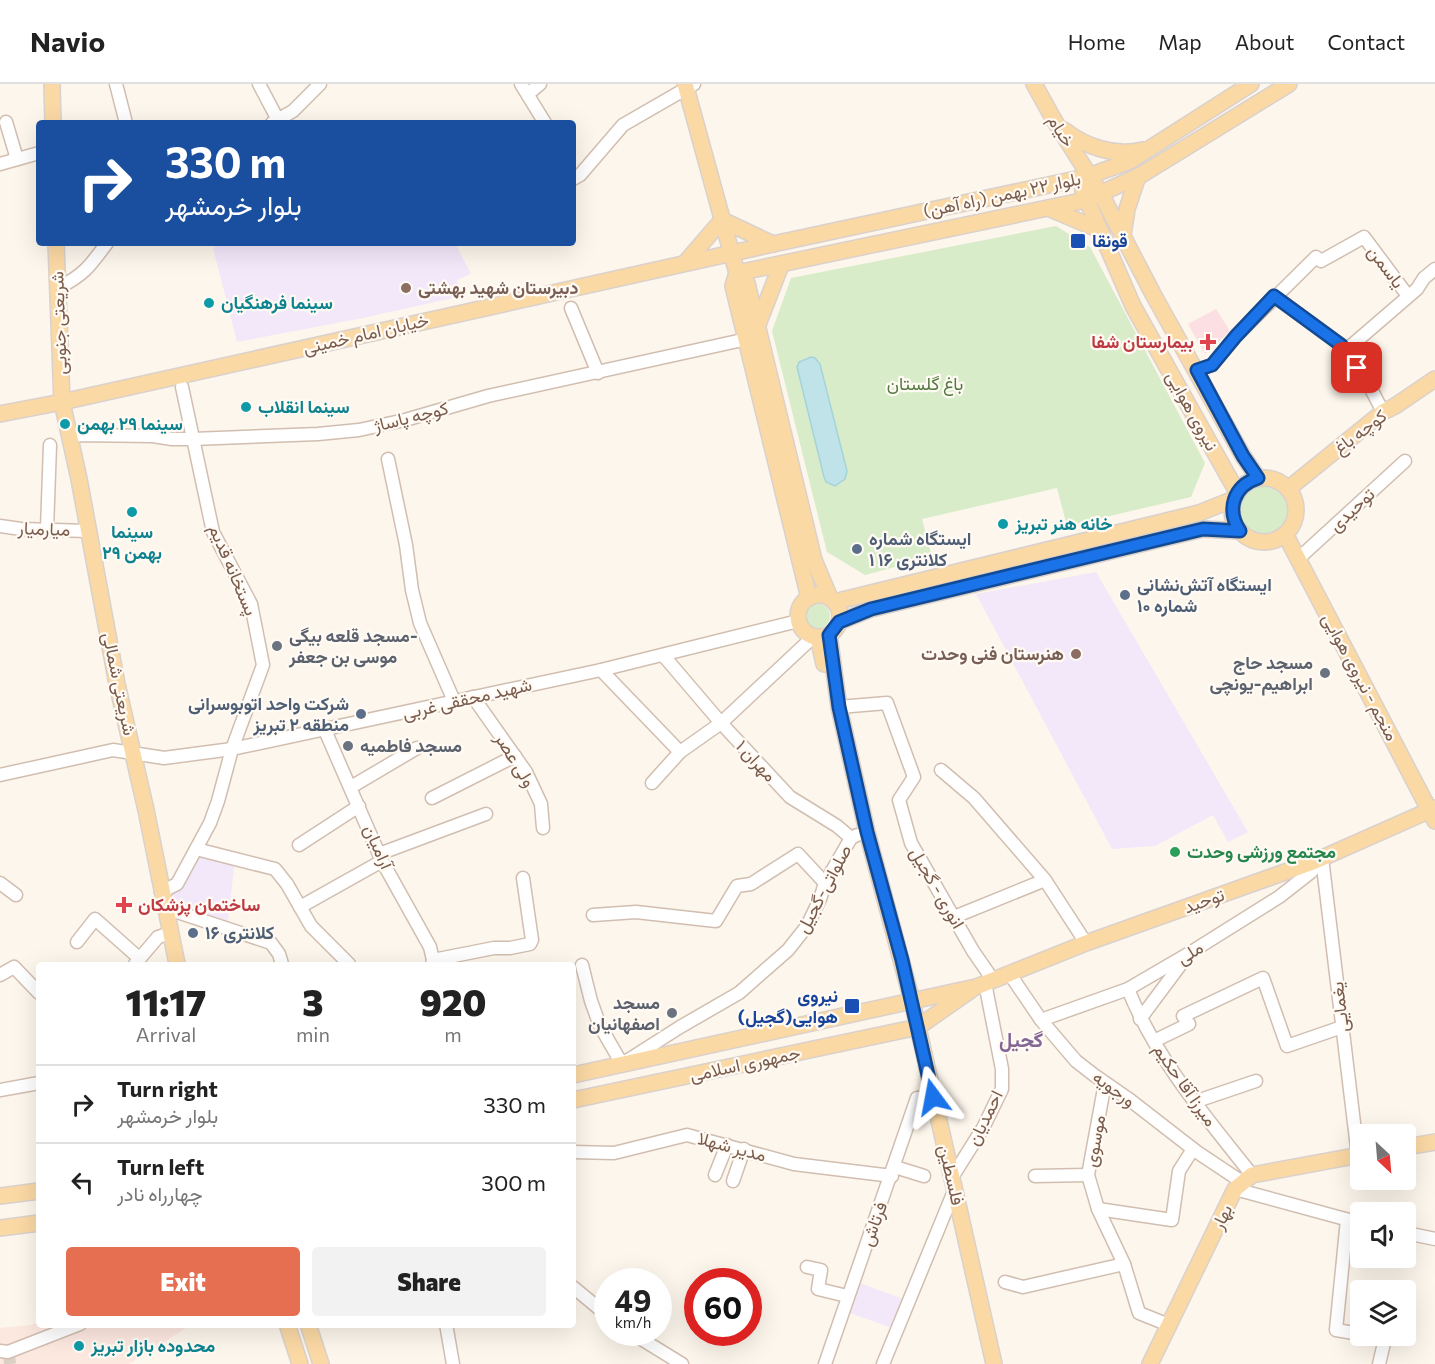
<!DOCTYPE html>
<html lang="en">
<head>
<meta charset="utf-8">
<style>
	:root { --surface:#fff; --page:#f2f2f2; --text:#222; --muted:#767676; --line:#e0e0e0; --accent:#e76f51 }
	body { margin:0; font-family:Commissioner,Vazirmatn,sans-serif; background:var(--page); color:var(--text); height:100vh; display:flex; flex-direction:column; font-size:22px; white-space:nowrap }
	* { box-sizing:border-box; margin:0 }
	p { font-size:20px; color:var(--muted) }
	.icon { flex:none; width:33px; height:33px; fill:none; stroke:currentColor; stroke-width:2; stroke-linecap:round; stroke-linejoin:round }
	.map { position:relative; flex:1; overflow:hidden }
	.panel { position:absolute; left:36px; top:878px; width:540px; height:366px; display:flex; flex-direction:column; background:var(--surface); border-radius:6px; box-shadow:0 6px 24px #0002 }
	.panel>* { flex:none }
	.banner { position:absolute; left:36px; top:36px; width:540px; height:126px; border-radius:6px; box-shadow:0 6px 24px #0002; background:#1a4fa0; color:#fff; overflow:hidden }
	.needle { width:39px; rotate:154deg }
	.controls { position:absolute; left:1350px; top:1040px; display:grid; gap:12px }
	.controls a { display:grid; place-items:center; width:66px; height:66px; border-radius:6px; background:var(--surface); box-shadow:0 6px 24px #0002; font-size:30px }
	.speed { position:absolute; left:594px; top:1184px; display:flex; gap:12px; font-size:30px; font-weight:700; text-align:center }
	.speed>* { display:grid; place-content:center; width:78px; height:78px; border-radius:50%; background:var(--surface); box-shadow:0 6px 24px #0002; line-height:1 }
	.speed small { font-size:15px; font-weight:400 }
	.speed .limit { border:9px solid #d22; background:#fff; color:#111 }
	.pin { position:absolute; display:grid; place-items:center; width:51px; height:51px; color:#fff; margin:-26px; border-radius:12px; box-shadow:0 3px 9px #0006 }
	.me { position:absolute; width:66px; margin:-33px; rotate:347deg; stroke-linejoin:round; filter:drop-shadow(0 0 4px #0008) }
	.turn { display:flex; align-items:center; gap:21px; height:126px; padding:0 30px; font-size:27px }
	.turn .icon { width:78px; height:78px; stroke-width:2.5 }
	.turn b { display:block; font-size:42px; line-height:51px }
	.eta { display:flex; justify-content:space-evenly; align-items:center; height:102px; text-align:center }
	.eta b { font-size:36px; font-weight:800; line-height:42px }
	.action { display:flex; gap:12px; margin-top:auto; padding:12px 30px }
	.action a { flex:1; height:69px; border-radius:6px; background:var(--accent); color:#fff; font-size:24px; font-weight:800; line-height:69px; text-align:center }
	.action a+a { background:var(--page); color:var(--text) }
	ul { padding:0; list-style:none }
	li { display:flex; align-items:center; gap:18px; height:78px; padding:0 30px; border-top:2px solid var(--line) }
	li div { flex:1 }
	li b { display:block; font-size:22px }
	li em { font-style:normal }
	header { display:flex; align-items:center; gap:36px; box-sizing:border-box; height:84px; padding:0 30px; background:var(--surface); border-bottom:2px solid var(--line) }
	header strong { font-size:28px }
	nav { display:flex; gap:33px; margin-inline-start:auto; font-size:21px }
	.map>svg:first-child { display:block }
</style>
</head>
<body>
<header>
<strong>Navio</strong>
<nav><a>Home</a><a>Map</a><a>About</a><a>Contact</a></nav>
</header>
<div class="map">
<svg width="1435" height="1280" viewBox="0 0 1435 1280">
	<rect width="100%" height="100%" fill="#fdf6ec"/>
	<polygon fill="#fde8e0" points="39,1238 39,1240 191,1241 129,1280 0,1280 0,1244 30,1241"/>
	<g fill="#f3e8fa">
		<polygon points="220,159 455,159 471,190 457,196 462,212 363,234 237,258 213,164"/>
		<polygon points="1096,488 1248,748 1228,758 1213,731 1155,762 1112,765 976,510"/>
		<polygon points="201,768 235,775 228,838 173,822 170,809"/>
		<polygon points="857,1198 903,1215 892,1244 847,1228"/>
	</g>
	<polygon fill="#fbdfe3" points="1216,225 1230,247 1205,270 1188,240"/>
	<g fill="#d8ecc9">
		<polygon points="1056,142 1090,163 1205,379 1191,413 1067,442 1057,404 922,435 932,473 865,491 827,468 772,247 791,194"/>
		<circle cx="1263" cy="427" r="26"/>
		<circle cx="818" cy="532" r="12"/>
	</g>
	<polygon fill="#bfe3e8" stroke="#a5d3da" stroke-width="1.5" points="811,273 815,274 820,280 847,387 845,395 835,402 826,398 824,393 797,283 799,278"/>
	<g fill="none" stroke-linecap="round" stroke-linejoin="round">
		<polyline stroke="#dcd0c4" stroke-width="12" stroke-dasharray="12 6" stroke-linecap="butt" points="9,1271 10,1280"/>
		<g stroke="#d1beb0" stroke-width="15">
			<g id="minor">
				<polyline points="116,0 126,39"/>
				<polyline points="259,0 278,36"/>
				<polyline points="521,0 545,39"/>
				<polyline points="528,10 540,0"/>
				<polyline points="6,38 17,75"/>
				<polyline points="272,39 293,27 320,0"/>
				<polyline points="0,80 39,69"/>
				<polyline points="573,95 580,91 623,41 694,0"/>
				<path d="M58,204C84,191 90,182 107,159"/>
				<polyline points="1274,212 1341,261 1369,301 1383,328"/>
				<polyline points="571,224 598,289"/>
				<polyline points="1345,267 1417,205 1424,194 1435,185"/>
				<polyline points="1197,286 1212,281 1236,252 1316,173 1321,177 1364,153 1408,212"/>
				<polyline points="69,352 80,351 153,352 172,355 193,355 318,350 359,346 405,336 488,312 747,255"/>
				<polyline points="388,375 406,461 412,506 420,539 454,617"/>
				<polyline points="0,442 21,445 88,447"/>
				<polyline points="47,445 50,361"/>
				<polyline points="1298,475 1405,377"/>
				<polyline points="663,571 721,639 790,713 837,742 851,754 857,751"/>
				<polyline points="601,586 680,668"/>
				<polyline points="473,613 526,688 541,720 543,744"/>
				<polyline points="839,623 887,619 914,693 899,716 911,759 973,867 993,896"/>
				<polyline points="324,644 382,777 430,863 433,876 432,880"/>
				<polyline points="941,686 974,714 1045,796 1086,859"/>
				<polyline points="0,691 113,666 164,674 232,665 601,586 798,537"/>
				<polyline points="652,699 680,668 721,639 813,553"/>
				<polyline points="351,703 417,664"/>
				<polyline points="432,714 515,672"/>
				<polyline points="299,761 359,722"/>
				<polyline points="196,765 275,785 287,800 311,842 349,880"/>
				<polyline points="379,770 486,730"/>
				<polyline points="1322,774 1358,1072"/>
				<polyline points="0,799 16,811"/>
				<polyline points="161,808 177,800 210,739 218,717 232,665 263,581 251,520 213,448 182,303"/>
				<polyline points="300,823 382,777"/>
				<polyline points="165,824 271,859 279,870 282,880"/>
				<polyline points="593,831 636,828 716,837 737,802 751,800 798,770 825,799"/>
				<polyline points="954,833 1045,796"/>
				<polyline points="77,858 95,835 139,874"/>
				<polyline points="433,876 494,864 510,864 530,860 532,856 523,794"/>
				<polyline points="135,880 158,853 171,849"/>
				<polyline points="582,881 591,917 600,942 622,980 680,943 739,909 788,866 807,842 820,815 825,799 851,754"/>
				<polyline points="1009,889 1041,936 1076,977 1094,991 1130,1016 1197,1068 1242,1098"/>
				<polyline points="0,891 14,883 39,909"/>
				<path d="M1128,905C1156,975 1206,1033 1252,1091"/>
				<polyline points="1140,935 1184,876"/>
				<polyline points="1041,936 1128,905 1188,870 1279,813 1311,788 1322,775"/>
				<polyline points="1154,957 1189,940 1183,932 1263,894 1287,962 1342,943"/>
				<polyline points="1105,999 1088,1091 1098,1125 1124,1180 1139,1229 1169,1241"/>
				<polyline points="0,1006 39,999"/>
				<polyline points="1194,1018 1256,997"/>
				<polyline points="573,1068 614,1069 687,1051 794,1080 892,1092"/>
				<polyline points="895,1083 924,1092"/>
				<polyline points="715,1091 727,1061"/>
				<polyline points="1035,1092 1088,1091"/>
				<polyline points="951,1095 983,1044 1002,1005 1002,985 985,899"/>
				<polyline points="733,1097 744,1065"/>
				<polyline points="1235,1105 1360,1139"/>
				<polyline points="1098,1125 1172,1136 1179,1087 1193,1065"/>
				<polyline points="1347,1136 1336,1246 1360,1250"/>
				<polyline points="1406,1149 1435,1155"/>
				<polyline points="807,1183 821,1186 818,1205 847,1212"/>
				<polyline points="1005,1198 1023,1203 1124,1180"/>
				<polyline points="573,1203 608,1232"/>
				<polyline points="446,1240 453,1280"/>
				<polyline points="630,1248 682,1280"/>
				<polyline points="1364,1251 1385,1255 1379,1280"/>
				<polyline points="0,1267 8,1268 80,1240"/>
				<polyline points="825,1280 917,1014 933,1013"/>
				<polyline points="883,1280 954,1107"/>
			</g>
		</g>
		<g stroke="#dad1cd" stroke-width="18">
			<g id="major">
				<polyline points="52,0 53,39"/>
				<polyline points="685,0 737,189 747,199 814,476 830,514"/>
				<polyline points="1034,0 1054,36 1101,110 1153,210 1243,372 1258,394"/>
				<path d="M1064,46C1086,63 1115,73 1143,66"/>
				<polyline points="1083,107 1133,222 1237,408"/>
				<polyline points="1048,124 1100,146"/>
				<polyline points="722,136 773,160"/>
				<polyline points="1123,151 1127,125 1138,92"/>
				<polyline points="56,159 62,318 79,395 117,600 146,726 177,880"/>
				<polyline points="685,179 722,136"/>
				<polyline points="737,189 1086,116 1141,91 1289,0"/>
				<polyline points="737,189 733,202 809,514"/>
				<polyline points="757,243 781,181"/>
				<polyline points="0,330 62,318 773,160 1086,93 1130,77 1251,0"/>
				<circle cx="1264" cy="426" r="32"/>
				<polyline points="1288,405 1383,328 1395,322 1435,295"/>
				<polyline points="1285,450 1435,737"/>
				<circle cx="819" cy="532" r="21"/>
				<polyline points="834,518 1199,429 1234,415"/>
				<polyline points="839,538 871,525 1203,445 1240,447"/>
				<polyline points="829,551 839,623 867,748 912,917 994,1280"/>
				<polyline points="818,553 824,580"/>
				<polyline points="573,991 976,903 1086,859 1313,778 1435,724"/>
				<polyline points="573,1016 918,943 971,906"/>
				<polyline points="1406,1063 1435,1058"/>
				<polyline points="0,1112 39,1107"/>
				<polyline points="0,1144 39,1139"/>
				<polyline points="287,1240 300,1280"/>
				<polyline points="308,1240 321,1280"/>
				<polyline points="1150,1280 1235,1105 1252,1091 1360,1071"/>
			</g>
		</g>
		<use href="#minor" stroke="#fff" stroke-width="12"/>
		<use href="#major" stroke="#fbd9a5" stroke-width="15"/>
	</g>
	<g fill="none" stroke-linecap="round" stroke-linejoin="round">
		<g stroke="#114b97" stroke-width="15">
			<path id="route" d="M933,1013L902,876L867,748L839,623L829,551L839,538L871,525L1203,445L1240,447C1226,426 1233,402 1258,394L1243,372L1197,286L1212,281L1236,252L1274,212L1341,261L1357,284"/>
		</g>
		<use href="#route" stroke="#1a73e8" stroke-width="10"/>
	</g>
	<g fill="#1a4fb4" stroke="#fffaf3" stroke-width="2">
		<rect x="1070" y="149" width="16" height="16" rx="3"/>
		<rect x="844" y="914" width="16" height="16" rx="3"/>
	</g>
	<g fill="#8d6e63" stroke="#fffaf3" stroke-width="2">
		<circle cx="406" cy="204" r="6"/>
		<circle cx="1076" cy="570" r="6"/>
	</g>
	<g fill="#0f9aa8" stroke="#fffaf3" stroke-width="2">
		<circle cx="209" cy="219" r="6"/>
		<circle cx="246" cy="323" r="6"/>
		<circle cx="65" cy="340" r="6"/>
		<circle cx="132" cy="428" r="6"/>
		<circle cx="1003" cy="440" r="6"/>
		<circle cx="79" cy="1262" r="6"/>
	</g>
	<g fill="#e0444e" stroke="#fffaf3" stroke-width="2">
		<path d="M1205 249h6v6h6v6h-6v6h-6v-6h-6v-6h6z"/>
		<path d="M121 812h6v6h6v6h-6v6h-6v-6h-6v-6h6z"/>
	</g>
	<g fill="#5c6f8a" stroke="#fffaf3" stroke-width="2">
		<circle cx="857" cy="465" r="6"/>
		<circle cx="1125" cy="511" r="6"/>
		<circle cx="361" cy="630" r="6"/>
		<circle cx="193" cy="849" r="6"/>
	</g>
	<g fill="#6b7280" stroke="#fffaf3" stroke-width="2">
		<circle cx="277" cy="562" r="6"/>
		<circle cx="1325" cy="589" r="6"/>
		<circle cx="348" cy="662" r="6"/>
		<circle cx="672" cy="929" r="6"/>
	</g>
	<circle fill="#2e9e5b" stroke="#fffaf3" stroke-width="2" cx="1175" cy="768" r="6"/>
	<g text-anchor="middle" stroke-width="4.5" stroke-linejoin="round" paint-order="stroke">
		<g font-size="18" fill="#7a5c4d" stroke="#fffaf3">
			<text transform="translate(1061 47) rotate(58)" y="6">خیام</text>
			<text transform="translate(1002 111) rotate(-12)" y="6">بلوار ۲۲ بهمن (راه آهن)</text>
			<text transform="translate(1386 183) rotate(53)" y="6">یاسمن</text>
			<text transform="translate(59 239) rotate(-92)" y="6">شریعتی جنوبی</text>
			<text transform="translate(366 250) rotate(-13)" y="6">خیابان امام خمینی</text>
			<text transform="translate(1192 327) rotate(61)" y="6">نیروی هوایی</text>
			<text transform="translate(411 333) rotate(-14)" y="6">کوچه پاساژ</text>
			<text transform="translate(1360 348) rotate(-37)" y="6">کوچه باغ</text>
			<text transform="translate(1352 426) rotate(-43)" y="6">توحیدی</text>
			<text transform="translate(44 445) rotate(2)" y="6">میارمیار</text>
			<text transform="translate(233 486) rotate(67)" y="6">پستخانه قدیم</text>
			<text transform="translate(1360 593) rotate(62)" y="6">منجم - نیروی هوایی</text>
			<text transform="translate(119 600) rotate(78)" y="6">شریعتی شمالی</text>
			<text transform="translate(467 615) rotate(-13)" y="6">شهید محققی غربی</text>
			<text transform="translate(515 676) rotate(58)" y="6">ولی عصر</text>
			<text transform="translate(756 677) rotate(47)" y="6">مهران ۱</text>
			<text transform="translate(378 763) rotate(66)" y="6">آرامیان</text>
			<text transform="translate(937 804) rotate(60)" y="6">انوری - گجیل</text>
			<text transform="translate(824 805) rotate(-62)" y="6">صلواتی-گجیل</text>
			<text transform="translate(1204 817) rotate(-20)" y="6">توحید</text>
			<text transform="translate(1190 869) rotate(-32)" y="6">ملی</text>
			<text transform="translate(1340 923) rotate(-97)" y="6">یغمایی</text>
			<text transform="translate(745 980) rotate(-12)" y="6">جمهوری اسلامی</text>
			<text transform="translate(1185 1001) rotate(55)" y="6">میرزا آقا حکیم</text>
			<text transform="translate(1114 1005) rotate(36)" y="6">ورجویه</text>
			<text transform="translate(985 1034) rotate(-64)" y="6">احمدیان</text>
			<text transform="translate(1095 1057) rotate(-80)" y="6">موسوی</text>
			<text transform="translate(732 1063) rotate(15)" y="6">مدیر شهلا</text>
			<text transform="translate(951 1091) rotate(77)" y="6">فلسطین</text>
			<text transform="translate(1222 1133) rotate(-64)" y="6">بهار</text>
			<text transform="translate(874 1140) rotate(-70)" y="6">فرتاش</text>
		</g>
		<g font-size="18" font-weight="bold" fill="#164399" stroke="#fffaf3" text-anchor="start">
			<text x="1092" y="163">قونقا</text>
			<text x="838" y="918" text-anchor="end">نیروی<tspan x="838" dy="21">هوایی(گجیل)</tspan></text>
		</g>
		<g font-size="18" font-weight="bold" fill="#785e54" stroke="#fffaf3" text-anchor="start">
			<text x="418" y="210">دبیرستان شهید بهشتی</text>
			<text x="1064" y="576" text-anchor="end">هنرستان فنی وحدت</text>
		</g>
		<g font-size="18" font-weight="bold" fill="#0d838f" stroke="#fffaf3" text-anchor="start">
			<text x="221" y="225">سینما فرهنگیان</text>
			<text x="258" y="329">سینما انقلاب</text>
			<text x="77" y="346">سینما ٢٩ بهمن</text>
			<text x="1015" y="446">خانه هنر تبریز</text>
			<text x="132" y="454" text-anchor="middle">سینما<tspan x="132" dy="21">۲۹ بهمن</tspan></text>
			<text x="91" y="1268">محدوده بازار تبریز</text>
		</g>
		<g font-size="18" font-weight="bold" fill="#be3a42" stroke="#fffaf3" text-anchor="end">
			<text x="1194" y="264">بیمارستان شفا</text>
			<text x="138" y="827" text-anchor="start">ساختمان پزشکان</text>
		</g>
		<g font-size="18" fill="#537a41" stroke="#fffaf3">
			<text x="925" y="306">باغ گلستان</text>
		</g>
		<g font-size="18" font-weight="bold" fill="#4e5e75" stroke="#fffaf3" text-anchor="start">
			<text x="869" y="461">ایستگاه شماره<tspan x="869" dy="21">۱ کلانتری ۱۶</tspan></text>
			<text x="1137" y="507">ایستگاه آتش‌نشانی<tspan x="1137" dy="21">شماره ۱۰</tspan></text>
			<text x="349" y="626" text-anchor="end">شرکت واحد اتوبوسرانی<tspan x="349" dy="21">منطقه ۲ تبریز</tspan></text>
			<text x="205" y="855">کلانتری ۱۶</text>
		</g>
		<g font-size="18" font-weight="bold" fill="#5b616d" stroke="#fffaf3" text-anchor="start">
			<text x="289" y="558">مسجد قلعه بیگی-<tspan x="289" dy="21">موسی بن جعفر</tspan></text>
			<text x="1313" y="585" text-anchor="end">مسجد حاج<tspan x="1313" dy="21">ابراهیم-یونچی</tspan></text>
			<text x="360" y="668">مسجد فاطمیه</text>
			<text x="660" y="925" text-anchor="end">مسجد<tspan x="660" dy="21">اصفهانیان</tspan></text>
		</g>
		<g font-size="18" font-weight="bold" fill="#27864d" stroke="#fffaf3" text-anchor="start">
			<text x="1187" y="774">مجتمع ورزشی وحدت</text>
		</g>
		<g font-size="20" font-weight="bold" fill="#846695" stroke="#fffaf3">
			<text x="1021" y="963">گجیل</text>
		</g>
	</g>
</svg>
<div class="controls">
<a><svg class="needle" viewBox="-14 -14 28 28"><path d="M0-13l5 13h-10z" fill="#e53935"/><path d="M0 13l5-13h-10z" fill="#767676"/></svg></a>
<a><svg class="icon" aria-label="sound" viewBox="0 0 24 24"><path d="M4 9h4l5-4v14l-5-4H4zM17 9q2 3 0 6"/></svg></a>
<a><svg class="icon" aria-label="layers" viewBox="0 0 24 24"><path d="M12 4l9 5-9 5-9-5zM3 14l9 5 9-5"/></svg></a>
</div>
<div class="speed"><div>49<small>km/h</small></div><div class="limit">60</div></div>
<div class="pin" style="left:1357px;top:284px;background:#d93025"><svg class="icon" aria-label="arrive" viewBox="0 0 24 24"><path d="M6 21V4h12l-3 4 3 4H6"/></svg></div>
<svg class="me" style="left:933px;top:1013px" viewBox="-20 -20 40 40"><path d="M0-17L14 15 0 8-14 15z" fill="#1a73e8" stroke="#fff" stroke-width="4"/></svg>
<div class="banner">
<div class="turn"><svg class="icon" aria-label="right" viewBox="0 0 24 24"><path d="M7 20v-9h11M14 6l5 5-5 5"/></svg><div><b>330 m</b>بلوار خرمشهر</div></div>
</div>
<section class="panel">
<div class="eta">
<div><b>11:17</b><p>Arrival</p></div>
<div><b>3</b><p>min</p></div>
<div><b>920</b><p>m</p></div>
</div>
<ul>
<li><svg class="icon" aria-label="right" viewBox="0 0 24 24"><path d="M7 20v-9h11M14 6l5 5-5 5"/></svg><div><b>Turn right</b><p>بلوار خرمشهر</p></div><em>330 m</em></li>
<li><svg class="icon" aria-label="left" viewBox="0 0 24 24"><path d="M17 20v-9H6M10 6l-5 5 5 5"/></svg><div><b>Turn left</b><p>چهارراه نادر</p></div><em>300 m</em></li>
</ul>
<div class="action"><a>Exit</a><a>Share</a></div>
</section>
</div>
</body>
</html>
